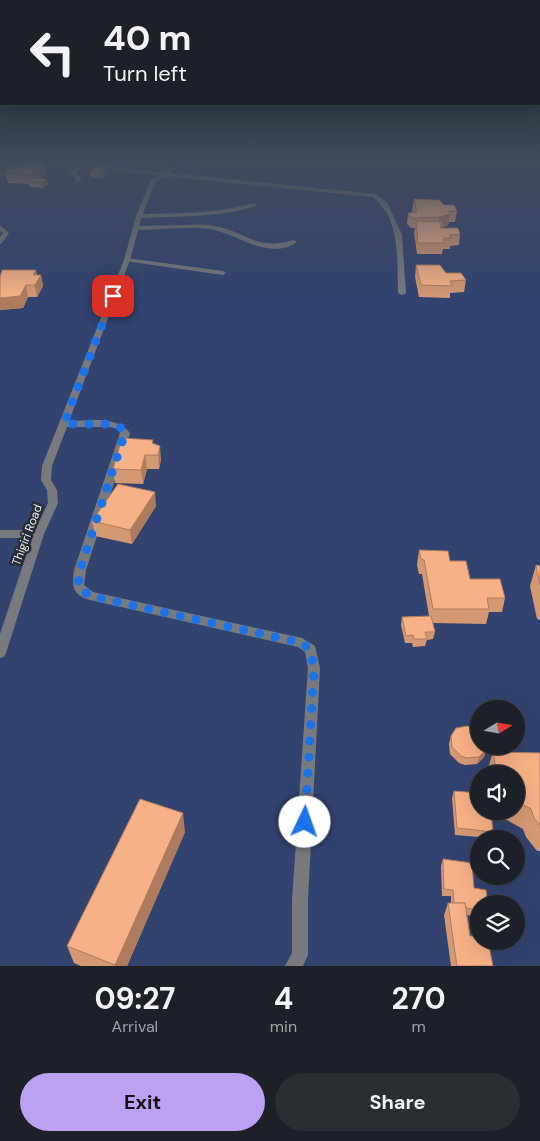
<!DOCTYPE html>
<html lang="en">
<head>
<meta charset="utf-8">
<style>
	:root { --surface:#1d2026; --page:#2a2d32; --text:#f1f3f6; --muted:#a0a3a7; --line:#3b3e43; --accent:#bca0f2 }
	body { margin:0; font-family:"DM Sans",sans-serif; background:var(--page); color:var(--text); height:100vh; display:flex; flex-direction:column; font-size:19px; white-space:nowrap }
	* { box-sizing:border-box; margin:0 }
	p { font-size:16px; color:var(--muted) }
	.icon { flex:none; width:28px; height:28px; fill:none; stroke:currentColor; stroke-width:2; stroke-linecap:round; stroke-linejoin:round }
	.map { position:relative; height:966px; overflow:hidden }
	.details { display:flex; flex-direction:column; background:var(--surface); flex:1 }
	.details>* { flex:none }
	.hud { position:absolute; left:0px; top:0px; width:540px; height:105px; box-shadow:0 5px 20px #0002,0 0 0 1px var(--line); background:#1d2026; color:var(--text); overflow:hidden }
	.needle { width:32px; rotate:79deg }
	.buttons { position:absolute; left:470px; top:700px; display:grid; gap:10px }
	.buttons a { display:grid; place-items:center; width:55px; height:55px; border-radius:50%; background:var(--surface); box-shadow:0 5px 20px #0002,0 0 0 1px var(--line); font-size:25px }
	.pin { position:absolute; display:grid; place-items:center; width:42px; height:42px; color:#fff; margin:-21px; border-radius:10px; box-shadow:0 2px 8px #0006 }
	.me { position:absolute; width:55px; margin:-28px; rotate:3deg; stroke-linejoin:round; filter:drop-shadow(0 0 4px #0008) }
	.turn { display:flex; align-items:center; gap:18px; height:105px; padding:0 20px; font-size:22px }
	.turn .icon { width:65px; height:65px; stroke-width:2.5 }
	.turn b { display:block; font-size:35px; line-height:42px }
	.eta { display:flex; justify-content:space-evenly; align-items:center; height:85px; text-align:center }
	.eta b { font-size:30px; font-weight:700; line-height:35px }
	.button { display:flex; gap:10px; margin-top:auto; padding:10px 20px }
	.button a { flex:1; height:58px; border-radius:30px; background:var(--accent); color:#111; font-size:20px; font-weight:700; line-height:58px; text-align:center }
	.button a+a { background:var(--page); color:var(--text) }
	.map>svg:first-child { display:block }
</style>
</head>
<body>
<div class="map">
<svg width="540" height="966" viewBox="0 0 540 966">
	<rect width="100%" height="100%" fill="#272b33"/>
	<path fill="#324370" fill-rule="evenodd" d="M0,162H540V966H0ZM479,709H516V746H479ZM479,774H516V811H479ZM479,839H516V876H479ZM479,904H516V941H479Z"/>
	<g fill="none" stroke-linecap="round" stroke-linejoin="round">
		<g fill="#787a7e" fill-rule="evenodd">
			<path d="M84,162L133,169L376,194L387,202L402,235L406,293L402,295L398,293C397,262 401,217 372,197L133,173L87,165L76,173L82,178L79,182H75L76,178L69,173Z"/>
			<path d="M254,203L256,204V206C218,218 178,216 139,218L136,216L139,214C178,213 216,214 254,203Z"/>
			<path d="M181,225C194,224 207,224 220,227C252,236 258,250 294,240L297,242C269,262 237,233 209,229C185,226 159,230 135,230L132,228L135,226Z"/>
			<polygon points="127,258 223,271 226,273 223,275 125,261 124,260"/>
		</g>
		<g fill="#787a7e" fill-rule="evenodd">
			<polygon points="17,162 23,162 0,176 0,172"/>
			<polygon points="78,162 88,162 89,163 86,165"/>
			<path d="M181,162H187L156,181L142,216L130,260L69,421C89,421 116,415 130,433L86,570L84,585L93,592L302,638L315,646L320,668L308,900V955L303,966H285L292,953V900L308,668L305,652L298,647L90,600C72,595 72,586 74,570L120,433L117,429L110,427H67L52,466L51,480L57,490L58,503L44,534L6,653L4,657L0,658V634L32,538H0V530H35L48,503L47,490L41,480L42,466L124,260L136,216L151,180Z"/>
			<polygon points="0,225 9,233 2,243 0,244 0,237 3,233 0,231"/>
		</g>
	</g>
	<g fill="#d49873">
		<polygon points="107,167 108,172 102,178 91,177 90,172"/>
		<polygon points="46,172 40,178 48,184 43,188 30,187 29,184 8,183 5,173"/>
		<polygon points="414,199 444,205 457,211 455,222 449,222 448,225 441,228 460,234 459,245 450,246 450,249 443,249 442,254 417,254 414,232 415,228 411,228 407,224 408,213 413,213 412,210"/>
		<polygon points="416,265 446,273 466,280 464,292 450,293 450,298 419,297 415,277"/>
		<polygon points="41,275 43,286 37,297 28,297 23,308 0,310 0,277"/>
		<polygon points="153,444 161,459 159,469 147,469 143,484 115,483 113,469"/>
		<polygon points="156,506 132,544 95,536 92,521"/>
		<polygon points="419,550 450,561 470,579 505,598 502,612 489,612 486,624 433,623 435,632 433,639 427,640 425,646 413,647 412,643 405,643 401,625 402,617 429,616 422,574 419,574 417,565"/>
		<polygon points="536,565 540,566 540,620 537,619 530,586"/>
		<polygon points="451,736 486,750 484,757 477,764 465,765 459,763 450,754 449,744"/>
		<polygon points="493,752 540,753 540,851 537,851 526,837 523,829 505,819 498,811 516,811 516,774 487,774 487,771"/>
		<polygon points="454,791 493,832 491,838 455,835 452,798"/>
		<polygon points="185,832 127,966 81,966 74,963 67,946"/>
		<polygon points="443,859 474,888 479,904 479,917 467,915 470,936 493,966 451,966 444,915 448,903 451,903 451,896 442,896 441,866"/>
	</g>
	<g fill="#ad7c5e">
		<polygon points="45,162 46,172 35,182 32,182 31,175"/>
		<polygon points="107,167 108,172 102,178 101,172"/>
		<polygon points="47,179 48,184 43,188 43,183"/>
		<polygon points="450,214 448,225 438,228 439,217"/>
		<polygon points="36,270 38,279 41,275 43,286 37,297 33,275"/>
		<polygon points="26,285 28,297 23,308 0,310 0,298"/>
		<polygon points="160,446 161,459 159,469 158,455"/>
		<polygon points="145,455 147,469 143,484 141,470"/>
		<polygon points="155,492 156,506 132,544 130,530"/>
		<polygon points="486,750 484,757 477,764 479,757"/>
		<polygon points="183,813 185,832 127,966 115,966 115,965"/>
	</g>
	<g fill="#f7b186" stroke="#ad7c5e">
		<polygon points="25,162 45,162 31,175 5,173 15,165 21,166"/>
		<polygon points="94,167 107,167 101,172 90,172"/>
		<polygon points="33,178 47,179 43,183 29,182"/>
		<polygon points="414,199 439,200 444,205 454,205 457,211 449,211 450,214 439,217 412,218 408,213 417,212"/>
		<polygon points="416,221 442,222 440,228 458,228 460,234 449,235 452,238 444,238 444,243 418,243"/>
		<polygon points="416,265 440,265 446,273 461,273 466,280 450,281 452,286 421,285"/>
		<polygon points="2,270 36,270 33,275 41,275 35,285 26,285 20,296 0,298 0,277"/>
		<polygon points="122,438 153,440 152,443 160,446 158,455 145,455 141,470 113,469"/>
		<polygon points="118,484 155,492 130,530 92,521"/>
		<polygon points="419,550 448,551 450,561 466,561 470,579 500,579 505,598 487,598 489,609 433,609 424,560 421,559"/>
		<polygon points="536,565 540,566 540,585"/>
		<polygon points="431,616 435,632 425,632 427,639 414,639 413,635 406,636 402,617"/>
		<polygon points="467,726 479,730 479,746 486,746 486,750 479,757 467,758 461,756 452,747 451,736 456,728"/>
		<polygon points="493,752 540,753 540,825 534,818 531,809 516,801 516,774 497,774"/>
		<polygon points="454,791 479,793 479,811 491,811 493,832 457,828"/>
		<polygon points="140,799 183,813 115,965 67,946"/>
		<polygon points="443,859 472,863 474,888 486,890 488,904 479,904 479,910 466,908 465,903 454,903 453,890 444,889"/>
		<polygon points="448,903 465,903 470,936 479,936 479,941 488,941 493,966 457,966"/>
	</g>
	<linearGradient id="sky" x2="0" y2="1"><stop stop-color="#15181c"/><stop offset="0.54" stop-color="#414a5b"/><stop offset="1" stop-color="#414a5b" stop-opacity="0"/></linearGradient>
	<rect width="540" height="298" fill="url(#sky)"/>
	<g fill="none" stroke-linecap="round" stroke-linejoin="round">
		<polyline stroke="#1a73e8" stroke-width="9" stroke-dasharray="0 16.2" points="113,296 64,424 111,424 120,427 125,433 80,570 78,586 90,596 302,643 310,650 314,668 305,822"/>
	</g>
	<g text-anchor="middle" stroke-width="5" stroke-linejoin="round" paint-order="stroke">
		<g font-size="12" fill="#ebedf3" stroke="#272b33">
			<text transform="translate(27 535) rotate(-69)" y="4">Thigiri Road</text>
		</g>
	</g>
</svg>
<div class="buttons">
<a><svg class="needle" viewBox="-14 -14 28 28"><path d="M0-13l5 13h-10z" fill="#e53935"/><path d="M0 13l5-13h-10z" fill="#a0a3a7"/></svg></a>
<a><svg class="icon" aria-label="sound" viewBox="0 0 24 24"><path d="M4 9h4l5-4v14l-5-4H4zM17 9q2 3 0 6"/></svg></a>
<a><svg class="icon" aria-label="search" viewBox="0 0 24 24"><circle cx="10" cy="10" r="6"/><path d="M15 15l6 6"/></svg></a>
<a><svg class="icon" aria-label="layers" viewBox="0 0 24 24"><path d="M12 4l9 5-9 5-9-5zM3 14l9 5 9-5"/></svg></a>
</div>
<div class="pin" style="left:113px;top:296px;background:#d93025"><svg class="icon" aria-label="arrive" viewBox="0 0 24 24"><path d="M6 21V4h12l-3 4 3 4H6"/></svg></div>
<svg class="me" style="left:305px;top:822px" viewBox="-20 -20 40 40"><circle r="19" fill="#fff"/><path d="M0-13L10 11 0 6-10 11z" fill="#1a73e8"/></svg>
<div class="hud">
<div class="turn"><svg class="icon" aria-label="left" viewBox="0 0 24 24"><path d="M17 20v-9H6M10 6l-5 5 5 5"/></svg><div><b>40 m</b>Turn left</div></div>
</div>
</div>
<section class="details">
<div class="eta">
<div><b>09:27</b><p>Arrival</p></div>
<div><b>4</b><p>min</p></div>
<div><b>270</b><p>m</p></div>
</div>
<div class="button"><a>Exit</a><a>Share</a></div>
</section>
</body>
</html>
